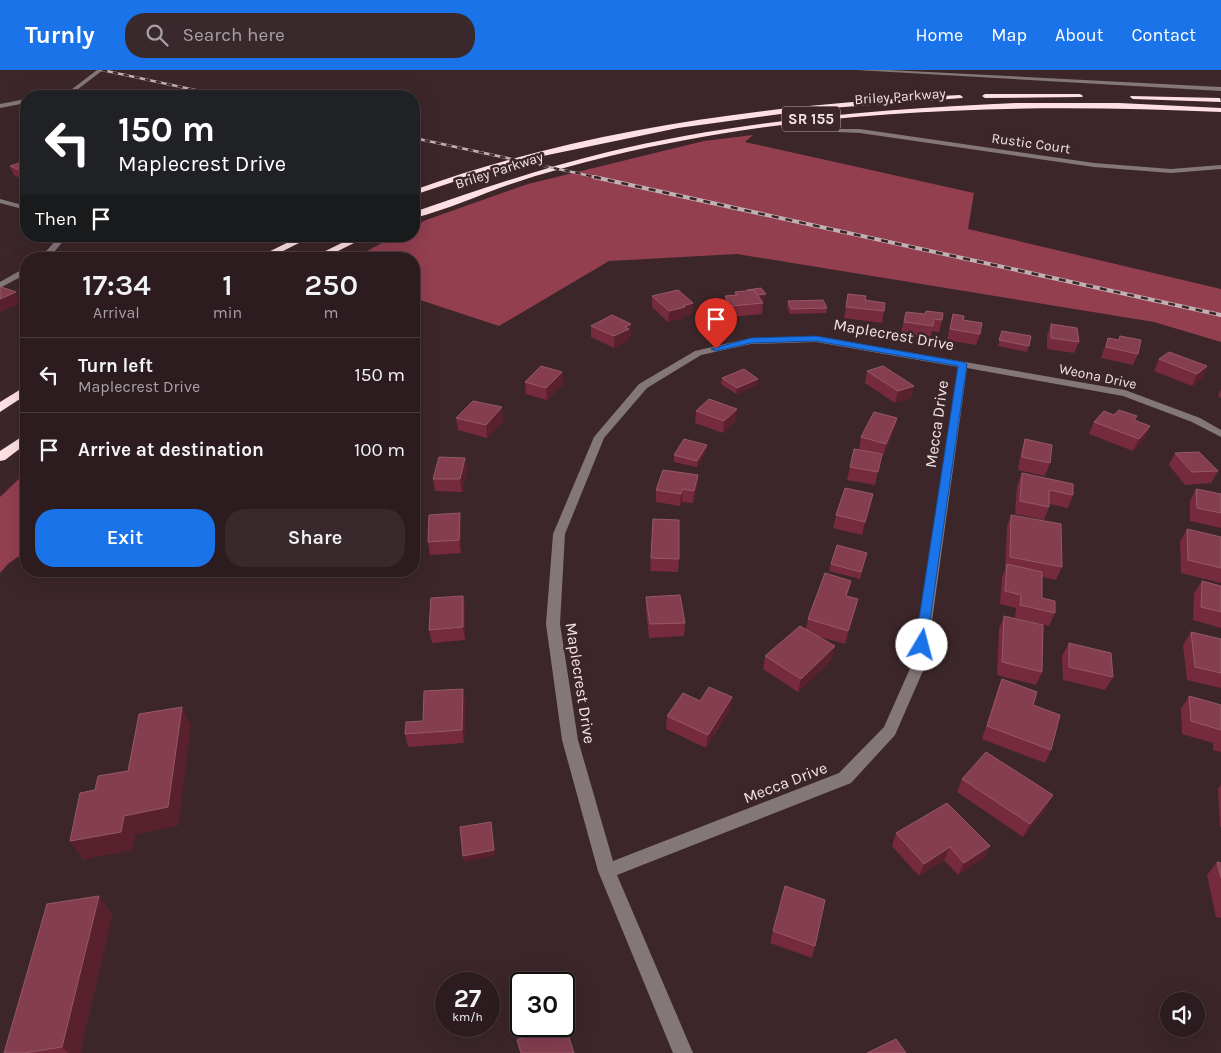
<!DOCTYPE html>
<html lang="en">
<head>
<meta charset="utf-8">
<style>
	:root { --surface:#2d1c1f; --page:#39292c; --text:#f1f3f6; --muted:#a7a1a4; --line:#483a3d; --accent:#1a73e8 }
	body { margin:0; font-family:Karla,sans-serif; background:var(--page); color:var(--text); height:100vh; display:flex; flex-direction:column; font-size:19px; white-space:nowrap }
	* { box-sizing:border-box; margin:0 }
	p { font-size:16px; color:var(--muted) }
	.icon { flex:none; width:28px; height:28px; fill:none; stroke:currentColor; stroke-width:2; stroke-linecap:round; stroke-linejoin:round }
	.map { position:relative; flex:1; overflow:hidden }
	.sheet { position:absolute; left:20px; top:182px; width:400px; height:325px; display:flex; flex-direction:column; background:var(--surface); border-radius:20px; box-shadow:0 5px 20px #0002,0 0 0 1px var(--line) }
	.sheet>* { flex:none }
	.top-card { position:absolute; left:20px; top:20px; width:400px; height:152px; border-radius:20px; box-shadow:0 5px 20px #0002,0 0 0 1px var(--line); background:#202124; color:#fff; overflow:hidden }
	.controls { position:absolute; left:1160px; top:922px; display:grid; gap:10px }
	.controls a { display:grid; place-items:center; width:45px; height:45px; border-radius:50%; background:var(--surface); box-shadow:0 5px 20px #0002,0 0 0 1px var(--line); font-size:25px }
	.speed { position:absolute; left:435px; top:902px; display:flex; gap:10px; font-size:25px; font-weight:700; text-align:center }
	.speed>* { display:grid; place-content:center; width:65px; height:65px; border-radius:50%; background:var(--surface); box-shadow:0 5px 20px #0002,0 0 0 1px var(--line); line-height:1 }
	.speed small { font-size:12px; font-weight:400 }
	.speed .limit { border:2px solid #111; border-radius:8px; background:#fff; color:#111 }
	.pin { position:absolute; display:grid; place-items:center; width:42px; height:42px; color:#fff; margin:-51px -21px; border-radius:50% 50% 50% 0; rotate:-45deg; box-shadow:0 0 5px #0007 }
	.pin .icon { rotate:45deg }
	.me { position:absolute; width:55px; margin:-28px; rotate:8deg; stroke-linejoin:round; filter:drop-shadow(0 0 4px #0008) }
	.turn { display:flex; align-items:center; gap:18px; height:105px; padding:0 15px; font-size:22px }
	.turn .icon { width:65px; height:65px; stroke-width:2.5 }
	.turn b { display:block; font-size:35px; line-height:42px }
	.then { display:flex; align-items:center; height:48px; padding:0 15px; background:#0003; gap:10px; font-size:19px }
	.eta { display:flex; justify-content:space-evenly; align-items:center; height:85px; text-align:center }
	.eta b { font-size:30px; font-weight:600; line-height:35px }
	.button { display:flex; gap:10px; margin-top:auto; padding:10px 15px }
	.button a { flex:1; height:58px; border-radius:20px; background:var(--accent); color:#fff; font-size:20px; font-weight:600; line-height:58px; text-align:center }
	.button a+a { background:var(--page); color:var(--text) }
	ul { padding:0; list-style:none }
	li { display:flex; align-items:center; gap:15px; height:75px; padding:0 15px; border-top:1px solid var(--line) }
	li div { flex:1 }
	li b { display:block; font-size:19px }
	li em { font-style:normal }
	header { display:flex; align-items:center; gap:30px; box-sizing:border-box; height:70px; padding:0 25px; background:var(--accent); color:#fff }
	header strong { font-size:24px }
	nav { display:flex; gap:28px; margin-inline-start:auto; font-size:18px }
	.search { width:350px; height:45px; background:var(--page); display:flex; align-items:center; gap:12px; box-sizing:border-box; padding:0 18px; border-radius:20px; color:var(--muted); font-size:19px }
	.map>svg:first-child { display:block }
</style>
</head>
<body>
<header>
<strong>Turnly</strong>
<div class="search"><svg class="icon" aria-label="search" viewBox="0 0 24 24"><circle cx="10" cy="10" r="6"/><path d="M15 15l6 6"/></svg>Search here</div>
<nav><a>Home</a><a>Map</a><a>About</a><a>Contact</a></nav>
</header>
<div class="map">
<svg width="1221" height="983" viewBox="0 0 1221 983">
	<rect width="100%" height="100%" fill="#3c2629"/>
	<g fill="#933f50">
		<polygon points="753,65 745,72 974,123 968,159 1221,219 1221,272 1154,252 737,184 609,191 499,256 414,228 414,189 352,189 395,166 414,166 414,156 426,150 528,114 704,71"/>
		<polygon points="26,402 26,481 8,494 0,503 0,427"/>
	</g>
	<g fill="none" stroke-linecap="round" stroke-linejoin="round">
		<g fill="#837779" fill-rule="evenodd">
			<polygon points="97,0 103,0 69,26 63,26"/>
			<polygon points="856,0 889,0 1221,17 1221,21"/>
			<polygon points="26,29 26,33 0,38 0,34"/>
			<polygon points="839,59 860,59 1094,93 1171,99 1221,95 1221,99 1171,103 1094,97 860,63 837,62"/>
			<polygon points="0,129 26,136 26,140 0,133"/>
			<polygon points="57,166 65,166 66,168 48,189 39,189 58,168"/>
			<polygon points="23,199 26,199 26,204 0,218 0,212"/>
			<path d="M816,266L1125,320L1200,348L1221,360V367L1192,352L1123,326L967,298L926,594L895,665L851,713L617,805L693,983H673L598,801L562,670L546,554L553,464L594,367L639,314L695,281L751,268ZM816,272L958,297L912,594L884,657L839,703L613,791L578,670L560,554L565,464L604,368L647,318L701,285L751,274Z"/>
		</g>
		<g fill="#fee0e4" fill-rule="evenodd">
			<polygon points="1080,24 1083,26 1082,27 985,28 982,26 985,24"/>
			<path d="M960,25L963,27L962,28L818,39L678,58L543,86L480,103L414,125V120C588,57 776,34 960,25Z"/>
			<polygon points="1131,26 1220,28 1221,32 1133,29 1130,27"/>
			<path d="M1016,33H1119L1221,38V42C1016,33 811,38 610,86C577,94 543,103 511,114C479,125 447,140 414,148V142C478,120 542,98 608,82C742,50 879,39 1016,33Z"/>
			<polygon points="301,166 313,166 267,189 254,189"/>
			<polygon points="356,166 368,166 322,189 309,189"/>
			<polygon points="26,316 26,325 0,342 0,332"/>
			<polygon points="26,364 26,374 5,390 0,391 0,381"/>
		</g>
		<g stroke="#c2b1b3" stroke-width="2.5">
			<g id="rail-far1">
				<polyline points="102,0 223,26"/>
				<polyline points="414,68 600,108"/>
			</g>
		</g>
		<g stroke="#c2b1b3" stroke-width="4">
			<polyline id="rail" points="594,107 1221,245"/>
		</g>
		<use href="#rail-far1" stroke="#3c2629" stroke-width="2" stroke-dasharray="5.5" stroke-linecap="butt"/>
		<use href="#rail" stroke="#3c2629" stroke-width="2.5" stroke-dasharray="7" stroke-linecap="butt"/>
	</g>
	<g fill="#762a3e">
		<polygon points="26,91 26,111 14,105 10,96"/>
		<polygon points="735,222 765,229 761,230 763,233 762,244 730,247 724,237 725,226 735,225"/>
		<polygon points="652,226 693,233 692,244 684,246 684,248 668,252 652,237"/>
		<polygon points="788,231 827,238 826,243 790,244 787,236"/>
		<polygon points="846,237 884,241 882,253 844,248"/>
		<polygon points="906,242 942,250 939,262 932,261 930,268 901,263"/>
		<polygon points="953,244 963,250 980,264 976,275 947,270"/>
		<polygon points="631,254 631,265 629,266 629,270 614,278 591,267 591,256"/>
		<polygon points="1051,254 1079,272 1074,283 1047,279 1047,266"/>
		<polygon points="1002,261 1031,266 1027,282 998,276"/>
		<polygon points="1120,266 1138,284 1133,295 1101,288 1104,279 1108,268 1118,270"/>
		<polygon points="1159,289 1207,296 1202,308 1192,316 1154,301"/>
		<polygon points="867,301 914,316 911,328 895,333 865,313"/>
		<polygon points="562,302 563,314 547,330 526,324 525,312"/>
		<polygon points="722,308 758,315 736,324 721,314"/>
		<polygon points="1221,319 1221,328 1218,326"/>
		<polygon points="696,341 736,351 723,363 695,353"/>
		<polygon points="1114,345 1137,346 1135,350 1150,356 1145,368 1133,381 1089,364 1094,352"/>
		<polygon points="456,348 504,350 487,368 458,360"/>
		<polygon points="897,348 894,360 883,386 881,386 875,415 847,410 850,397 859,380 861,367"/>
		<polygon points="1025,369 1050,393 1045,406 1018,400 1021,382"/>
		<polygon points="707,375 706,381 697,397 674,392 674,385"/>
		<polygon points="1175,383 1218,401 1211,413 1185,415 1169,395"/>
		<polygon points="465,388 467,400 462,422 435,421 433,409"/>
		<polygon points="1022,403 1073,425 1068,438 1049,434 1049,437 1044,450 1015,444 1017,416"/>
		<polygon points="698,405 697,418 693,433 682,432 680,436 656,432 656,420"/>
		<polygon points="1196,419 1221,424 1221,458 1190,451 1190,431"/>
		<polygon points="873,424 862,465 833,458 836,445"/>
		<polygon points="1011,445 1062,497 1056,510 1042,507 1042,528 1055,543 1049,556 1015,548 1016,538 1000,534 1002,507 1005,500 1007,457"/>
		<polygon points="653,449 679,489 678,502 650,501"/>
		<polygon points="461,456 461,483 430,485 428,472"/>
		<polygon points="1187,459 1221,467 1221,513 1181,503 1180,472"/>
		<polygon points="865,489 860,509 829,501 831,494"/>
		<polygon points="1202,511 1221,516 1221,558 1193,550 1194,523"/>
		<polygon points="463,526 465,539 465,570 432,573 429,560"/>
		<polygon points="646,527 685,553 684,566 649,568 646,540"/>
		<polygon points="847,527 858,529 855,542 845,574 817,566 832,589 798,622 763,599 765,586 806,559 808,549"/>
		<polygon points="1004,546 1042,602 1036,615 997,605 999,559"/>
		<polygon points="1191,562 1221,569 1221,618 1187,610 1183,575"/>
		<polygon points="1069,573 1113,607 1105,620 1063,610 1062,586"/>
		<polygon points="1002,609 1033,635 1051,680 1045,693 982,669 997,622"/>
		<polygon points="1189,626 1221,635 1221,682 1213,680 1213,673 1182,664 1181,639"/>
		<polygon points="700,631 730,640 706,678 666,659 667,646"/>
		<polygon points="465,632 464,673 408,677 405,664 423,651"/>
		<polygon points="962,709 1046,738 1023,767 957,722"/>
		<polygon points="1221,715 1221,757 1220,757 1218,719"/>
		<polygon points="896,763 990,776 984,788 958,805 944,790 919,806 892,776"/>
		<polygon points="1217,792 1221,793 1221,848 1216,847 1207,805"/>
		<polygon points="785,816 815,876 812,888 770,873"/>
		<polygon points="112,844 80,983 4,983"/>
	</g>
	<g fill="#59202e">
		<polygon points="87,185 88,189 80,189"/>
		<polygon points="16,222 21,233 0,242 0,229"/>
		<polygon points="766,224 765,229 751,231 752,225"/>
		<polygon points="693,233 692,244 684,246 684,248 668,252 669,241"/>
		<polygon points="631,254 631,265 629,266 629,270 614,278 614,266 625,257"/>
		<polygon points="1207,296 1202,308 1192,316 1197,304"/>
		<polygon points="562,302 563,314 547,330 546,318"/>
		<polygon points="758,309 758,315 736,324 737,318"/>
		<polygon points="914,316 911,328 895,333 898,321"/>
		<polygon points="502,337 504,350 487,368 486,355"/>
		<polygon points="737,339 736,351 723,363 724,351"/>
		<polygon points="897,348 894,360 883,386 886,374"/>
		<polygon points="1150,356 1145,368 1133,381 1139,369"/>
		<polygon points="707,375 706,381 697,397 697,391"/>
		<polygon points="465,388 467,400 462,422 460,409"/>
		<polygon points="698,405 697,418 693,433 694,421"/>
		<polygon points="683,419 682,432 680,436 681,424"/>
		<polygon points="873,424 870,437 862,465 865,452"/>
		<polygon points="460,443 461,456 461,483 459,470"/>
		<polygon points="463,526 465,539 465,570 463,557"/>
		<polygon points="858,529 855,542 845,574 848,561"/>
		<polygon points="835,576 832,589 798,622 801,609"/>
		<polygon points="463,619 465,632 464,673 462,660"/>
		<polygon points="732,627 730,640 706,678 708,665"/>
		<polygon points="182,637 191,656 178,756 136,764 132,780 83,790 70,771 124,746"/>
		<polygon points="1053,725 1046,738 1023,767 1030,754"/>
		<polygon points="491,752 495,786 464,792 463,786"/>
		<polygon points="990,776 984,788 958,805 964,793"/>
		<polygon points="950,777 944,790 919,806 924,794"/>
		<polygon points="99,826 112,844 80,983 68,983 62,977"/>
	</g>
	<g fill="#843e50" stroke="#965867">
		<polygon points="26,91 26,103 10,96"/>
		<polygon points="71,182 87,185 80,189 59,189"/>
		<polygon points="0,217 1,217 16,222 0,229"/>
		<polygon points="761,218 766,224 757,225 754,220 747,220"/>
		<polygon points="678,220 693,233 683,236 685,237 669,241 652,226"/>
		<polygon points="754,220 763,233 731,236 725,226 737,225 735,222"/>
		<polygon points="848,224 866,226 865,230 885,233 884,241 846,237"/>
		<polygon points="823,230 827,238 791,239 788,231"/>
		<polygon points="926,241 943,243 942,250 934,249 933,256 904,252 906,242 925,244"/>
		<polygon points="953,244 964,246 963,250 982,253 980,264 950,259"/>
		<polygon points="612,245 631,254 625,257 629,259 614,266 591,256"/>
		<polygon points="1051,254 1077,258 1079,272 1051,268"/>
		<polygon points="1002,261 1031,266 1029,276 999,270"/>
		<polygon points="1120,266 1141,270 1138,284 1106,277 1108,268 1119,270"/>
		<polygon points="1169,282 1207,296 1197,304 1159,289"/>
		<polygon points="541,296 562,302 546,318 525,312"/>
		<polygon points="883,296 914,316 898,321 867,301"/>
		<polygon points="744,299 758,309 737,318 722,308"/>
		<polygon points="709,329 737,339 724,351 696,341"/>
		<polygon points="473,331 502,337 486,355 456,348"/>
		<polygon points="1119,340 1137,346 1134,350 1150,356 1139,369 1094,352 1104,341 1114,345"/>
		<polygon points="874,342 897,348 886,374 861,367"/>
		<polygon points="684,369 707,375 697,391 674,385"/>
		<polygon points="1025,369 1052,375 1050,393 1022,387"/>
		<polygon points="854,379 882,384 878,402 850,397"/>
		<polygon points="1199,382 1218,401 1192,402 1175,383"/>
		<polygon points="439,387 465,388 460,409 433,409"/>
		<polygon points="663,400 698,405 694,421 683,419 681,424 656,420"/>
		<polygon points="1022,403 1073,414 1073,425 1049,420 1049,437 1020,431"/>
		<polygon points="845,418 873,424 865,452 836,445"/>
		<polygon points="1196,419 1221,424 1221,443 1197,438"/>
		<polygon points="460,443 459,470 428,472 429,445"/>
		<polygon points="1011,445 1061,454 1062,497 1010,487"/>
		<polygon points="653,449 679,450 679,489 651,488"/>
		<polygon points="1187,459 1221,467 1221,498 1188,490"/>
		<polygon points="837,475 867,483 861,502 831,494"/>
		<polygon points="1007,494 1042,502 1042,528 1055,531 1055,543 1020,535 1021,525 1005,521"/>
		<polygon points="825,503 851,511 846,526 858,529 848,561 808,549"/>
		<polygon points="1202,511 1221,516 1221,542 1201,537"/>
		<polygon points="680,525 685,553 650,554 646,527"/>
		<polygon points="463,526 463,557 429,560 431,528"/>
		<polygon points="1004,546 1043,555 1042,602 1002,592"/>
		<polygon points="800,556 835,576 801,609 765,586"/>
		<polygon points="1191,562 1221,569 1221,603 1195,597"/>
		<polygon points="1069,573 1111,583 1113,607 1069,597"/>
		<polygon points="1002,609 1037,622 1033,635 1060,645 1051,680 987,656"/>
		<polygon points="709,617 732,627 708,665 667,646 683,623 700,631"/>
		<polygon points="463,619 462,660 405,664 406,652 423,651 424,621"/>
		<polygon points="1189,626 1221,635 1221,660 1191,651"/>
		<polygon points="182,637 168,737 124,746 121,762 70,771 80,723 95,720 98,706 128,701 139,644"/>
		<polygon points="986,682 1053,725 1030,754 962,709"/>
		<polygon points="947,733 990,776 964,793 950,777 924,794 896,763"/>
		<polygon points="491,752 494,780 463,786 460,757"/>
		<polygon points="1217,792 1221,793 1221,808"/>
		<polygon points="785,816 825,830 815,876 773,861"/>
		<polygon points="99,826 62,977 24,983 4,983 47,834"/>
		<polygon points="564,952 574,983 521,983 517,970 550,956 564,956"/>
		<polygon points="896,969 906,983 867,983"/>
	</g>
	<polygon fill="#1a73e8" stroke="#114b97" points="816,266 963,292 967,294 926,578 917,578 915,575 958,296 816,271 751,273 716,281 711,279 751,268"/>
	<g text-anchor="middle" stroke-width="5" stroke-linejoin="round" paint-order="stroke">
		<g font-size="14" fill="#f4e4e6" stroke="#3c2629">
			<text transform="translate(900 26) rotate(-4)" y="5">Briley Parkway</text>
			<text transform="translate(1031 73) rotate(8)" y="5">Rustic Court</text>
			<text transform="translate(499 100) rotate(-18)" y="5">Briley Parkway</text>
			<text transform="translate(1098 306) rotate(12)" y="5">Weona Drive</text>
		</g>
		<rect fill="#3c2629" stroke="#bdabad" stroke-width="1" x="782" y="36.5" width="58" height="25" rx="4"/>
		<g font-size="15" font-weight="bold" fill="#f4e4e6">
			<text x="811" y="54">SR 155</text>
		</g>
		<g font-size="16" fill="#f4e4e6" stroke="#3c2629">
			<text transform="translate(894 264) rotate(10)" y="6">Maplecrest Drive</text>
			<text transform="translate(936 354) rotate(-82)" y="6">Mecca Drive</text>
			<text transform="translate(581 613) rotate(81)" y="6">Maplecrest Drive</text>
			<text transform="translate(785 712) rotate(-21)" y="6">Mecca Drive</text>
		</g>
	</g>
</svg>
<div class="controls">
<a><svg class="icon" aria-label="sound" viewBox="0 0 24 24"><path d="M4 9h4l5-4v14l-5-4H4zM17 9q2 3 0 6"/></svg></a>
</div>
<div class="speed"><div>27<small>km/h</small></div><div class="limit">30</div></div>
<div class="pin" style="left:716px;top:279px;background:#d93025"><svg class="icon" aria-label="arrive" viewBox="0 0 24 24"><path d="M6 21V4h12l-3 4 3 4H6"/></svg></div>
<svg class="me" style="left:922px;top:575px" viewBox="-20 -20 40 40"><circle r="19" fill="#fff"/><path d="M0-13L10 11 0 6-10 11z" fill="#1a73e8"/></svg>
<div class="top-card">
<div class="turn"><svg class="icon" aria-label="left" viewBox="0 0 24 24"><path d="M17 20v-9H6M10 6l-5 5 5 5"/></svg><div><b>150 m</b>Maplecrest Drive</div></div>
<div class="then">Then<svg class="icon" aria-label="arrive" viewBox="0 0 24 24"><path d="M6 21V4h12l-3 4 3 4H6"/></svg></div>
</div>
<section class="sheet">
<div class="eta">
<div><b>17:34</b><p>Arrival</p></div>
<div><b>1</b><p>min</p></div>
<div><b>250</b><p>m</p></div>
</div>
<ul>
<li><svg class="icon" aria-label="left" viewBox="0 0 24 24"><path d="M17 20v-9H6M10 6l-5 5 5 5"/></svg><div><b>Turn left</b><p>Maplecrest Drive</p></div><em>150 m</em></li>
<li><svg class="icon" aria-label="arrive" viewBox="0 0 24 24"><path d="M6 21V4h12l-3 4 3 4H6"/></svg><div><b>Arrive at destination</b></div><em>100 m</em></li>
</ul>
<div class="button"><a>Exit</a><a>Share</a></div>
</section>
</div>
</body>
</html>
